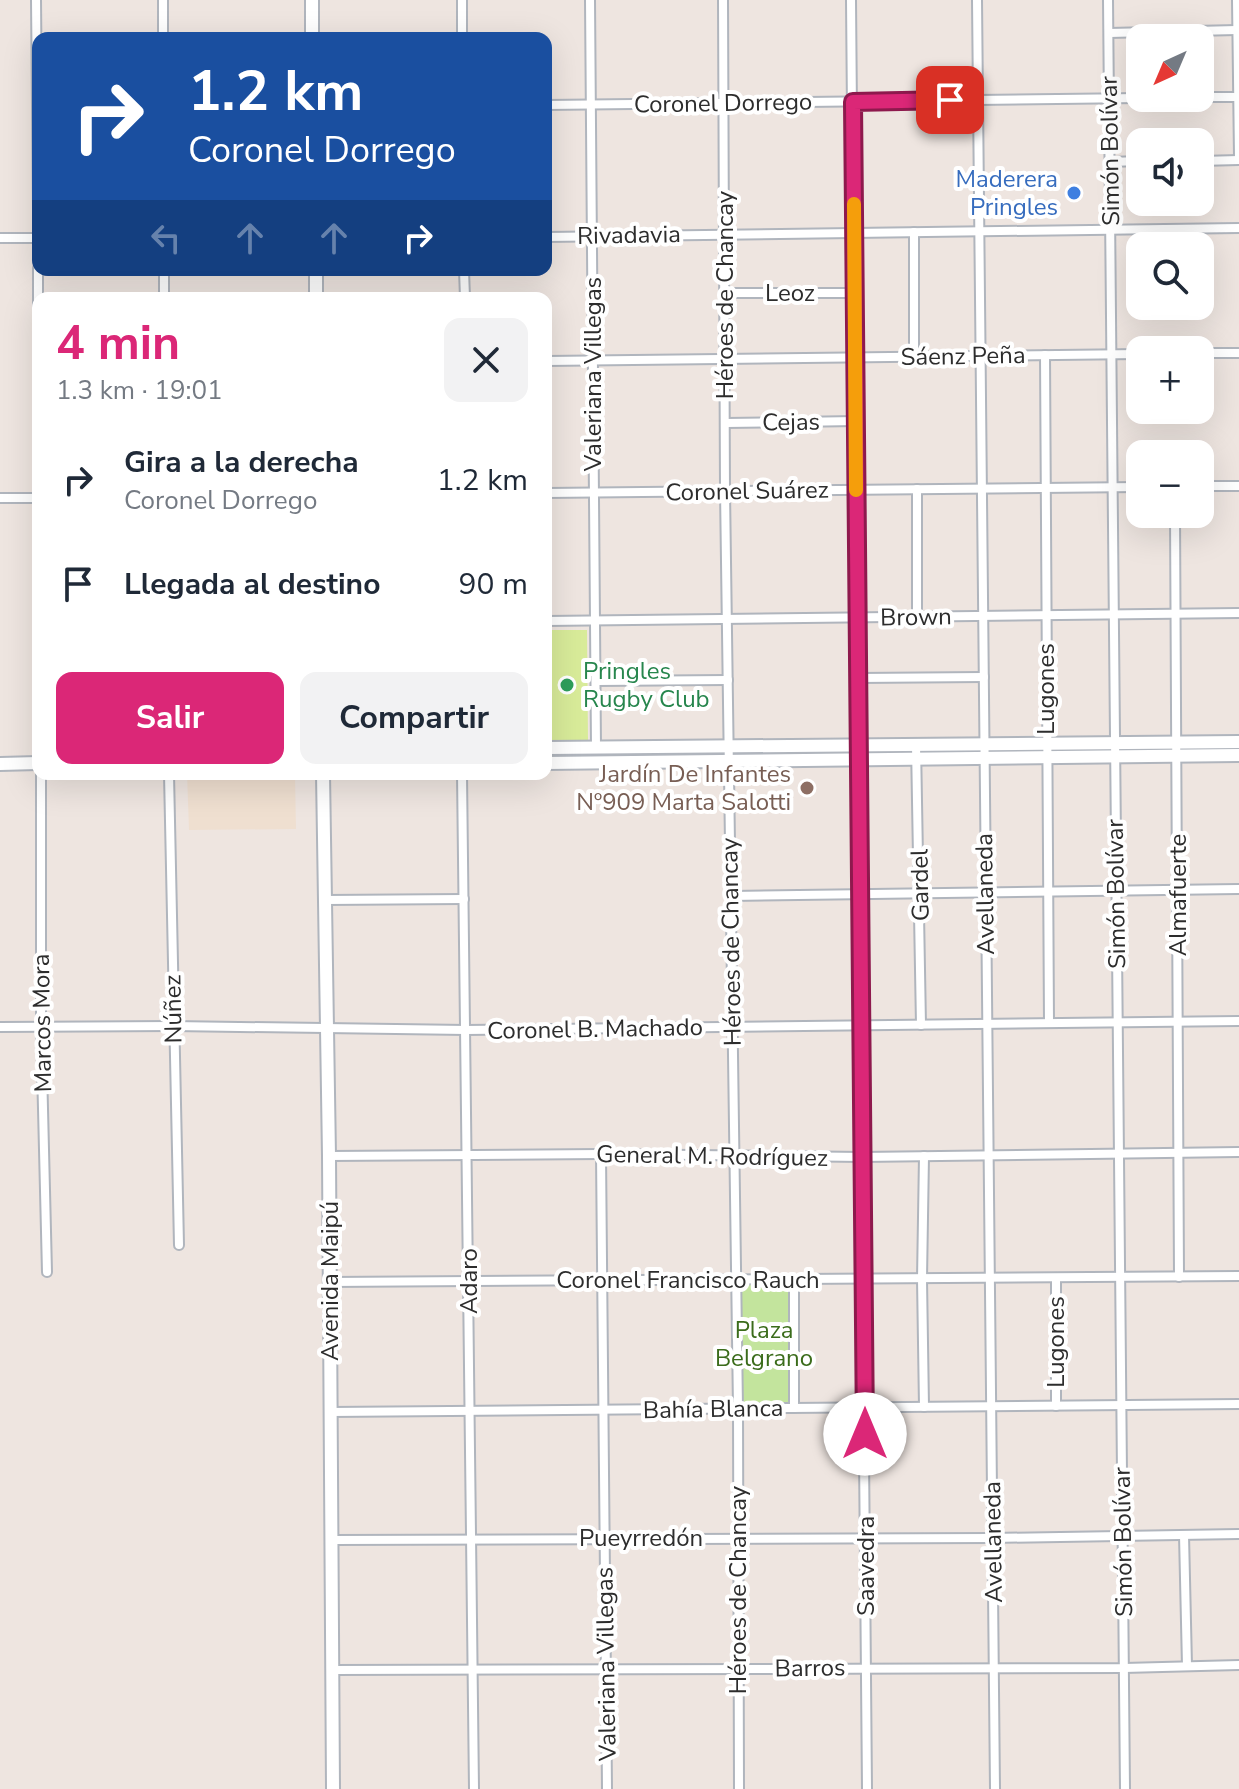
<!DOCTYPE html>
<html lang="es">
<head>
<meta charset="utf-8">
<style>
	:root { --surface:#fff; --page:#f2f2f3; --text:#1f2937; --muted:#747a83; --accent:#db2777 }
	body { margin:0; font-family:"Nunito Sans",sans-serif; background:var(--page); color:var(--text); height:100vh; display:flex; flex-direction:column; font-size:30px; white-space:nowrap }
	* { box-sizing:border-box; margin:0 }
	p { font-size:26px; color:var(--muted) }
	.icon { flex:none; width:44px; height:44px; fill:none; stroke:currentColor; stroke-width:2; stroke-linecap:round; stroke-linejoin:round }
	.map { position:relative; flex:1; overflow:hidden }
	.drawer { position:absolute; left:32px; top:292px; width:520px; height:488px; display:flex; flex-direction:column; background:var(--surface); border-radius:16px; box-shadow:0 8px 32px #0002 }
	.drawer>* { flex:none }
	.guide { position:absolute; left:32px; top:32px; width:520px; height:244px; border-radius:16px; box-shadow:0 8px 32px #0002; background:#1a4fa0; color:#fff; overflow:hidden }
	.needle { width:52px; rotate:224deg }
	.buttons { position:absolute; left:1126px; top:24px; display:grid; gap:16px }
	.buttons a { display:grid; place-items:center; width:88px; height:88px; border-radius:16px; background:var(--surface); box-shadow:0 8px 32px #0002; font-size:40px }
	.pin { position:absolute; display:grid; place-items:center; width:68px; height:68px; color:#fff; margin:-34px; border-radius:16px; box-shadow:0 4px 12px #0006 }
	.me { position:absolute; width:88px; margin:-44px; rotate:0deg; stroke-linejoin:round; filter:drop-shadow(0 0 6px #0008) }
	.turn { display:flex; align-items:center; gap:28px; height:168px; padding:0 24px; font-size:36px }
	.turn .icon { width:104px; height:104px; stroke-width:2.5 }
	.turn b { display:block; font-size:56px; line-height:68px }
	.lanes { display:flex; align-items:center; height:76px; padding:0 24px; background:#0003; justify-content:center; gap:40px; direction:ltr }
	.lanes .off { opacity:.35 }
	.round { display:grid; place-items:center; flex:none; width:84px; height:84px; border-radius:16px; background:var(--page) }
	.headline { display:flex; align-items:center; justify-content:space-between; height:136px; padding:0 24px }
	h1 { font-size:48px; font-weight:700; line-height:60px; color:var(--accent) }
	.primary-button { display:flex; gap:16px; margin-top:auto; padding:16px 24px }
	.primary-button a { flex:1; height:92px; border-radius:16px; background:var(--accent); color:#fff; font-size:32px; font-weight:700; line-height:92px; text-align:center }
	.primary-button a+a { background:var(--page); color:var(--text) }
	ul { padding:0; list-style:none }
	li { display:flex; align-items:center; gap:24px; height:104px; padding:0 24px }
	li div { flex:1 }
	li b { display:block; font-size:30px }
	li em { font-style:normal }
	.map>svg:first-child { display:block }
</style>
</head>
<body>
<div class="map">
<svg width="1239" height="1789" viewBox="0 0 1239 1789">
	<rect width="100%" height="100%" fill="#eee5e0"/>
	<polygon fill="#efdfd0" points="187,774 295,774 296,829 189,830"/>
	<polygon fill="#c3e49d" points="739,1285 788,1285 790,1402 741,1403"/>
	<polygon fill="#d8eb99" points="546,630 587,630 588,740 546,741"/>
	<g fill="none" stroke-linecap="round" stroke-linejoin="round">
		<g stroke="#b0b5bd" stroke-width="12">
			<g id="street">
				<polyline points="36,0 38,210"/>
				<polyline points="163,0 163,38"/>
				<polyline points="462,0 462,38"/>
				<polyline points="590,0 596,748"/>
				<polyline points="723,0 725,491 738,1408 739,1789"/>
				<polyline points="851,0 867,1789"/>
				<polyline points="977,0 995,1789"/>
				<polyline points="1108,0 1125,1789"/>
				<polyline points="1237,0 1239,157"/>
				<polyline points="1109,33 1237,30"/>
				<polyline points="1200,97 1239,97"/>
				<polyline points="546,105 1140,98"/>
				<polyline points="1200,161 1239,160"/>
				<polyline points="1110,162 1140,161"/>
				<polyline points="914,232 914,357"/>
				<polyline points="546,237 1239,228"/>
				<polyline points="0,238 38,238"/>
				<polyline points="38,268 38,588"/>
				<polyline points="164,270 164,298"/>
				<polyline points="464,270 465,298"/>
				<polyline points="726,293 855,293"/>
				<polyline points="1200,353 1239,353"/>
				<polyline points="1045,355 1049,1023"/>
				<polyline points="546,361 1140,354"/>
				<polyline points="726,423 856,421"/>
				<polyline points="1200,486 1239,486"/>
				<polyline points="917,489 917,617"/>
				<polyline points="546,493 1140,487"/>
				<polyline points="0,498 38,498"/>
				<polyline points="1175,514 1179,1277"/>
				<polyline points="546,621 1239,613"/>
				<polyline points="858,678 984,677"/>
				<polyline points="596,681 728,680"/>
				<polyline points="916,745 921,1025"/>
				<polyline points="41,774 41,1027 47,1272"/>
				<polyline points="169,774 179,1245"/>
				<polyline points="462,774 474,1789"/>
				<polyline points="731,896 1239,889"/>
				<polyline points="325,900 464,899"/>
				<polyline points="0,1027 173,1026 466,1030 1239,1021"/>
				<polyline points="601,1154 607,1789"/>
				<polyline points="329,1156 601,1154 862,1157 1239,1152"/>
				<polyline points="924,1156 922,1279 924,1407"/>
				<polyline points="794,1279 794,1408"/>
				<polyline points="329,1282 1239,1276"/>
				<polyline points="1056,1406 1056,1278"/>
				<polyline points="330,1412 1239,1404"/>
				<polyline points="1184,1535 1187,1666"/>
				<polyline points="331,1540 993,1538 1239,1534"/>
				<polyline points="332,1670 1124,1668 1239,1665"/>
			</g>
		</g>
		<g stroke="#b0b5bd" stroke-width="16">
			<g id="secondary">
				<polyline points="312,0 312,38"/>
				<polyline points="316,270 316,298"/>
				<polyline points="546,748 1239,742"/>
				<polyline points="546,763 1239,755"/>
				<polyline points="0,764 38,763"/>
				<polyline points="323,774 329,1156 333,1789"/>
			</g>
		</g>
		<use href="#street" stroke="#fff" stroke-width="8"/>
		<use href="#secondary" stroke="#fff" stroke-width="12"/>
	</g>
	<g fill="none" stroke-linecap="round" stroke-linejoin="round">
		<g stroke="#8e194d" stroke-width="20">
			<polyline id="route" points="865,1434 853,102 950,100"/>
		</g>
		<use href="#route" stroke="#db2777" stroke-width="14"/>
		<polyline stroke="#f59e0b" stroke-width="14" points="854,204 856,490"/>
	</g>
	<circle fill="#3f7fe0" stroke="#fff" stroke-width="3" cx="1074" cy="193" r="8"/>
	<circle fill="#2e9e5b" stroke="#fff" stroke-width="3" cx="567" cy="685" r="8"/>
	<circle fill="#8d6e63" stroke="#fff" stroke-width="3" cx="807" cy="788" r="8"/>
	<g text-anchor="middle" stroke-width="8" stroke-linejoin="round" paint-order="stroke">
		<g font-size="24" fill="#2d2d2d" stroke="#fff">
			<text transform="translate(723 103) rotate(-1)" y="8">Coronel Dorrego</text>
			<text transform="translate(1110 151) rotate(-91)" y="8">Simón Bolívar</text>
			<text transform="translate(629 235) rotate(-1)" y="8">Rivadavia</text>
			<text x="790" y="301">Leoz</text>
			<text transform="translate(725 295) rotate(-90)" y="8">Héroes de Chancay</text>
			<text transform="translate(963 356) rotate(-1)" y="8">Sáenz Peña</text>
			<text transform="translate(593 374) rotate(-90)" y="8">Valeriana Villegas</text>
			<text transform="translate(791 422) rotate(-1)" y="8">Cejas</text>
			<text transform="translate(747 491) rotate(-1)" y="8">Coronel Suárez</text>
			<text transform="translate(916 617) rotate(-1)" y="8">Brown</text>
			<text transform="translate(1046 689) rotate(-90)" y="8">Lugones</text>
			<text transform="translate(920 885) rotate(-91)" y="8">Gardel</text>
			<text transform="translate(985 894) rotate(-91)" y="8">Avellaneda</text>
			<text transform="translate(1116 894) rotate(-91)" y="8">Simón Bolívar</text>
			<text transform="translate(1178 895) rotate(-90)" y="8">Almafuerte</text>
			<text transform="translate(731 942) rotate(-91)" y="8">Héroes de Chancay</text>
			<text transform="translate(173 1009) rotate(-91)" y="8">Núñez</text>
			<text transform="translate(42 1023) rotate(-91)" y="8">Marcos Mora</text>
			<text transform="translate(595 1029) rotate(-1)" y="8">Coronel B. Machado</text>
			<text transform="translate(712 1156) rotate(1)" y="8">General M. Rodríguez</text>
			<text x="688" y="1288">Coronel Francisco Rauch</text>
			<text transform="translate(330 1281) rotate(-90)" y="8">Avenida Maipú</text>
			<text transform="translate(469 1281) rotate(-90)" y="8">Adaro</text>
			<text transform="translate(1056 1342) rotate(-90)" y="8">Lugones</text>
			<text transform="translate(713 1409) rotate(-1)" y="8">Bahía Blanca</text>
			<text x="641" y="1546">Pueyrredón</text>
			<text transform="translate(993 1542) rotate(-91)" y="8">Avellaneda</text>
			<text transform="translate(1123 1542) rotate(-91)" y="8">Simón Bolívar</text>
			<text transform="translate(866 1566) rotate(-90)" y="8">Saavedra</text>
			<text transform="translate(738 1590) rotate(-90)" y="8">Héroes de Chancay</text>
			<text transform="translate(606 1664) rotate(-91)" y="8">Valeriana Villegas</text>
			<text transform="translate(810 1668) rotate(-1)" y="8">Barros</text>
		</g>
		<g font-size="24" fill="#366cbe" stroke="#fff" text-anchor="end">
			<text x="1058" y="187">Maderera<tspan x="1058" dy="28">Pringles</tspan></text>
		</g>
		<g font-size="24" fill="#27864d" stroke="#fff" text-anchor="start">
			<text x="583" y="679">Pringles<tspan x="583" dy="28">Rugby Club</tspan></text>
		</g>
		<g font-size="24" fill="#785e54" stroke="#fff" text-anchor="end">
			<text x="791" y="782">Jardín De Infantes<tspan x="791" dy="28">Nº909 Marta Salotti</tspan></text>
		</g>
		<g font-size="24" fill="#3b6c1b" stroke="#fff">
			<text x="764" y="1338">Plaza<tspan x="764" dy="28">Belgrano</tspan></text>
		</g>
	</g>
</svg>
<div class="buttons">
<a><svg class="needle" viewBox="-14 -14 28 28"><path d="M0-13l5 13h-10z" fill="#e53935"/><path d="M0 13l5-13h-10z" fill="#747a83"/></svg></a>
<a><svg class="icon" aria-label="sound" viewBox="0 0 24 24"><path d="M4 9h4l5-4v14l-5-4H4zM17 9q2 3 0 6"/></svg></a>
<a><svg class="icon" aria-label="search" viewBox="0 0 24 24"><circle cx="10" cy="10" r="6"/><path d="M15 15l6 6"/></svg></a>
<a>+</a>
<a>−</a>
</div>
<div class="pin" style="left:950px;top:100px;background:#d93025"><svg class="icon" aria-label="arrive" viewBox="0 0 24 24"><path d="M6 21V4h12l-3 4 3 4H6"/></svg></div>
<svg class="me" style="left:865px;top:1434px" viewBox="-20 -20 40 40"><circle r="19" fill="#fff"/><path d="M0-13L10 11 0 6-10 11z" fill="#db2777"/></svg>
<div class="guide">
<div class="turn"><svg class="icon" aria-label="right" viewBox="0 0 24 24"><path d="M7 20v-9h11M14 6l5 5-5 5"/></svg><div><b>1.2 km</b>Coronel Dorrego</div></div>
<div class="lanes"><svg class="icon off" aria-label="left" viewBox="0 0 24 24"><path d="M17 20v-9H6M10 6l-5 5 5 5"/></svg><svg class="icon off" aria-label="ahead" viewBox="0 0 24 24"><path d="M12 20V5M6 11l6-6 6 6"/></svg><svg class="icon off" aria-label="ahead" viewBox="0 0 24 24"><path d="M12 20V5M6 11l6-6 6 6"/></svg><svg class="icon" aria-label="right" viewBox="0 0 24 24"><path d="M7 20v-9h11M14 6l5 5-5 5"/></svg></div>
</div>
<section class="drawer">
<div class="headline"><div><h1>4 min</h1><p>1.3 km · 19:01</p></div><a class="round"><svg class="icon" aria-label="close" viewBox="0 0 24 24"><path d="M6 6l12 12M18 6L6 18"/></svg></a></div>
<ul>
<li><svg class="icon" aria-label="right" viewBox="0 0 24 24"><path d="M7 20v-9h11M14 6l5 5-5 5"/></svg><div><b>Gira a la derecha</b><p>Coronel Dorrego</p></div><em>1.2 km</em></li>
<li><svg class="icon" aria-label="arrive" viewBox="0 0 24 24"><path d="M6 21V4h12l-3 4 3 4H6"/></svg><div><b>Llegada al destino</b></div><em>90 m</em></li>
</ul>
<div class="primary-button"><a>Salir</a><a>Compartir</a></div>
</section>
</div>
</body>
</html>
